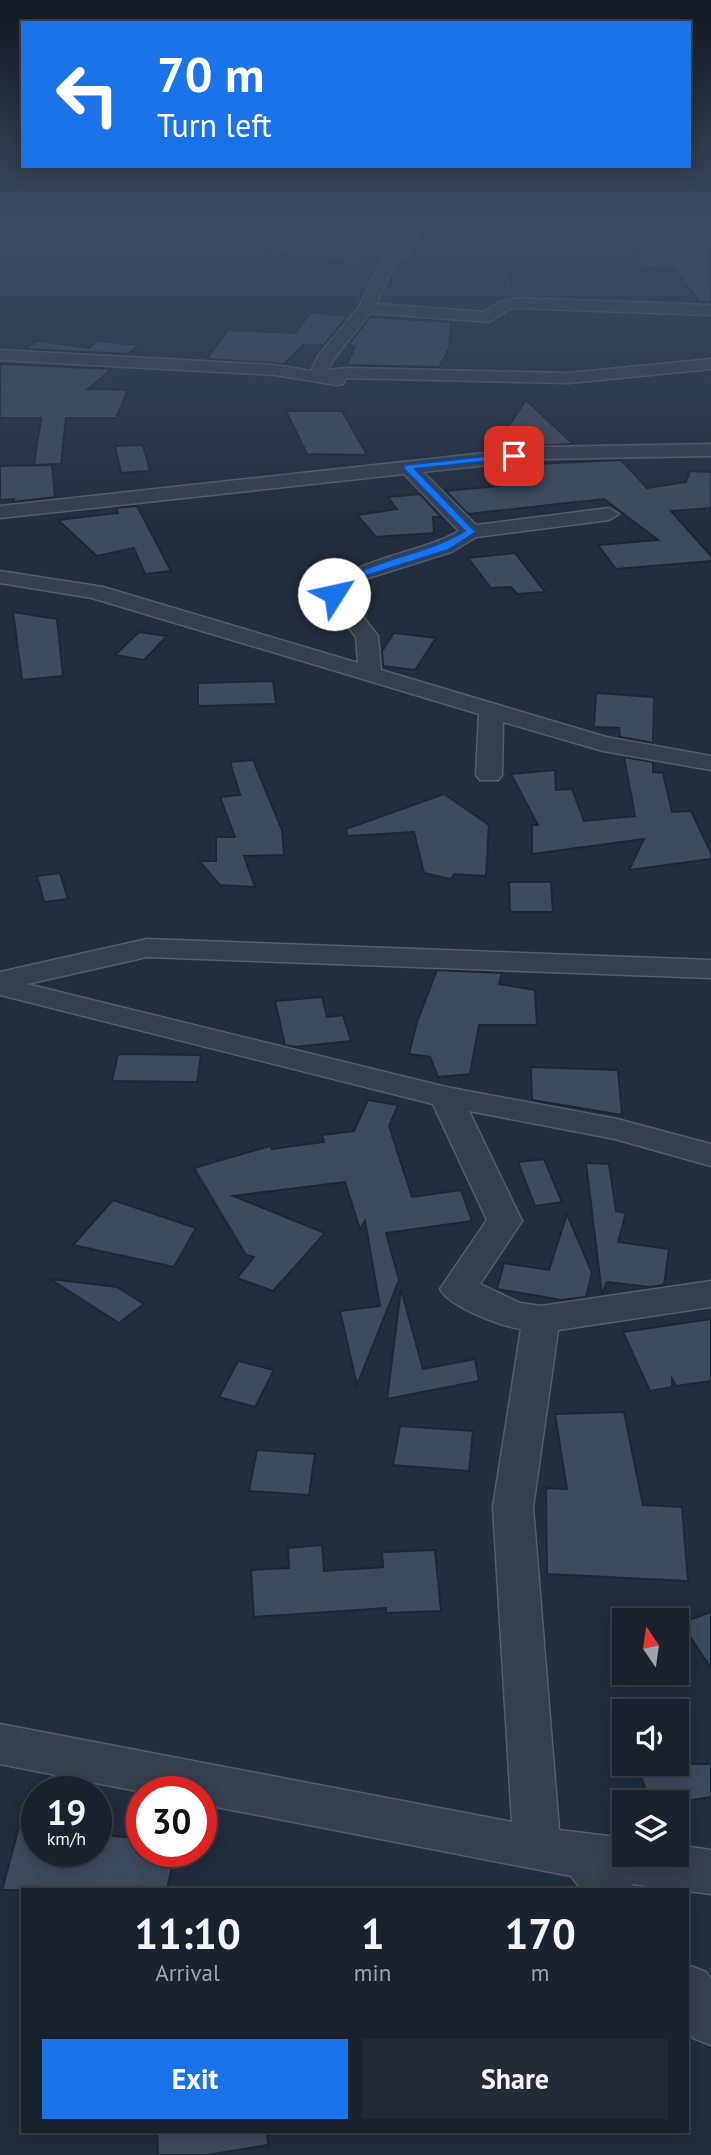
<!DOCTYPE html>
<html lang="en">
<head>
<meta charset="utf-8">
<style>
	:root { --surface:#1a222e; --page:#232a36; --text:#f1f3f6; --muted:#9fa4aa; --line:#383f4a; --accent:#1a73e8 }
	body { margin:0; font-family:"PT Sans",sans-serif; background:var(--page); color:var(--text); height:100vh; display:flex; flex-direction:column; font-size:26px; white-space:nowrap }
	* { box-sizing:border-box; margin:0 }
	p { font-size:23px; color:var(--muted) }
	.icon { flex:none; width:38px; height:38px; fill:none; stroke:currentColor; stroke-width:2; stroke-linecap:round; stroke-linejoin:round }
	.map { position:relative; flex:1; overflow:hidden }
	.drawer { position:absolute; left:21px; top:1888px; width:668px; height:245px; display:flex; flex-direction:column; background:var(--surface); border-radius:0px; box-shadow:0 4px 18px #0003,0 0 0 2px var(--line) }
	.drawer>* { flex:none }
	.hud { position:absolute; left:21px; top:21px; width:670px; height:147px; border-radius:0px; box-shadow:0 4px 18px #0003,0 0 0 2px var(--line); background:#1a73e8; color:#fff; overflow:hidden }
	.needle { width:46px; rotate:347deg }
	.controls { position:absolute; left:612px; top:1608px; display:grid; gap:14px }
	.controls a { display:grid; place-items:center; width:77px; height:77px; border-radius:0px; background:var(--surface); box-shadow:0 4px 18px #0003,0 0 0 2px var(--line); font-size:35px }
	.speed { position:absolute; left:21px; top:1776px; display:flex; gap:14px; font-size:35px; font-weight:700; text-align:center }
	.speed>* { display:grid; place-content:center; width:91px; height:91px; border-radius:50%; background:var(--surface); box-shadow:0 4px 18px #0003,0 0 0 2px var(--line); line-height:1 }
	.speed small { font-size:18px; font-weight:400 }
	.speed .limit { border:10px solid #d22; background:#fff; color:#111 }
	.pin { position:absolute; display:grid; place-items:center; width:60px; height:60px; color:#fff; margin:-30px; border-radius:14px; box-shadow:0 4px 10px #0006 }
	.me { position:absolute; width:77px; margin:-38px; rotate:55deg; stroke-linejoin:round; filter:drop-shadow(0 0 5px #0008) }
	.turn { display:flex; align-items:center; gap:24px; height:147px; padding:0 21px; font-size:32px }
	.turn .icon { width:91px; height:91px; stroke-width:2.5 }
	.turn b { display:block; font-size:49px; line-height:60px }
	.eta { display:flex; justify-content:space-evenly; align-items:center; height:119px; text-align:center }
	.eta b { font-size:42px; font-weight:700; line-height:49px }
	.button { display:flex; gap:14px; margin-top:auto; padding:14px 21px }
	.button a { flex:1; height:80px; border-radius:0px; background:var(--accent); color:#fff; font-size:28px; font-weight:700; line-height:80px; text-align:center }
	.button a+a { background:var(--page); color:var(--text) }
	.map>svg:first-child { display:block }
</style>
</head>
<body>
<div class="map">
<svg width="711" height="2155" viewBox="0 0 711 2155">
	<rect width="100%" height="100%" fill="#222d3d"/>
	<g fill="#3e4b5d" stroke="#1d2634" stroke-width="2">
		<polygon points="637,237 711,237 711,302 700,302 674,268 640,267"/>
		<polygon points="311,312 348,316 324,345 303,345 284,364 207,359 228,330 295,333"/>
		<polygon points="370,317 451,322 449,349 439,367 347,365 355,346 348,345"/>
		<polygon points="38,341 89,348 97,341 139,345 128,354 25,349"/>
		<polygon points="0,364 112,369 88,389 128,390 116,418 66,418 61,464 34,465 41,418 0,418"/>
		<polygon points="526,400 573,444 514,447 513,444 496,445"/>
		<polygon points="286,411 342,411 367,455 307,454"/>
		<polygon points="143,445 150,471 121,473 115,446"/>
		<polygon points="621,460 647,488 686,482 690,471 711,472 711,508 671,511 711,556 711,561 616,569 598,545 658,540 604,499 468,514 446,491 517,484 515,465"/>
		<polygon points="52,465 55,497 13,502 14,499 0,500 0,466"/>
		<polygon points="420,494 441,517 433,517 434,533 376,537 357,515 397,509 388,497"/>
		<polygon points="137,506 171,571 145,574 134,548 97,556 58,520 118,513 116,508"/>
		<polygon points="515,553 545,592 517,594 511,587 491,588 468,558"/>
		<polygon points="13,612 57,619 63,676 22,680"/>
		<polygon points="139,632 167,636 144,660 115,655"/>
		<polygon points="394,633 436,638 415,670 383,666 382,651"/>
		<polygon points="273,681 276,704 198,706 198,683"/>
		<polygon points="596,693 654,697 653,743 620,737 619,728 594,727"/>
		<polygon points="624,757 653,762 653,772 663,773 672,812 691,811 711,853 711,859 629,870 644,839 532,854 532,825 538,825 511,774 555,770 556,790 572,789 584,821 635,816"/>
		<polygon points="253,760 282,830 284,855 244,856 255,887 220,885 199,861 216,861 216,837 235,837 220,797 240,795 230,762"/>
		<polygon points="444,794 489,825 486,876 454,874 451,879 424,873 414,832 347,836 346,829"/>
		<polygon points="60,873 68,899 44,902 37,876"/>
		<polygon points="509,882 551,882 553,912 510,912"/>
		<polygon points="437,970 502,973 499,984 535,990 537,1025 479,1025 470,1074 438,1077 430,1057 409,1054 417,1022"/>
		<polygon points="322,997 327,1017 343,1015 351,1041 294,1047 285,1045 275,1001"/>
		<polygon points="118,1054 201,1055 197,1082 112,1081"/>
		<polygon points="531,1067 618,1070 622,1115 532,1100"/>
		<polygon points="368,1100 398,1105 389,1126 412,1197 461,1190 472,1221 386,1233 399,1280 357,1385 340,1311 380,1306 365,1221 360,1229 345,1182 233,1196 325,1233 273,1291 237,1278 254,1257 246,1255 194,1168 270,1146 272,1149 324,1142 322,1135 354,1131"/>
		<polygon points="544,1159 562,1202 535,1206 518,1162"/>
		<polygon points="586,1163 609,1164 616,1211 626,1213 618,1242 669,1249 664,1285 650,1287 607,1282 602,1294"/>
		<polygon points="113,1200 196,1228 174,1267 73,1245"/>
		<polygon points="567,1214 592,1273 586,1297 562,1300 497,1289 504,1263 549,1270"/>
		<polygon points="50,1279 117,1287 144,1304 119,1323"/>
		<polygon points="401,1289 423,1369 475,1359 479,1381 387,1399"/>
		<polygon points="711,1319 711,1381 676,1386 672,1379 672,1387 650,1391 623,1332"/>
		<polygon points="238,1361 274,1370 255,1407 219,1397"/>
		<polygon points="624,1412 643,1505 682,1507 688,1581 547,1574 546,1488 567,1489 555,1414"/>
		<polygon points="400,1426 473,1431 469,1471 393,1465"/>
		<polygon points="257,1450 315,1454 309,1495 249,1491"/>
		<polygon points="322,1545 324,1571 383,1567 382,1552 435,1550 441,1611 386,1613 386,1608 254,1617 251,1570 289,1568 288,1548"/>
		<polygon points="711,1612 711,1668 681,1623"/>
		<polygon points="637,1764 711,1764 711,1797 680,1802 650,1802"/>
		<polygon points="29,1790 37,1791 37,1852 96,1852 96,1834 142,1839 142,1852 175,1852 167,1890 2,1890"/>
		<polygon points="157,2132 267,2132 268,2145 207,2155 158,2155"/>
	</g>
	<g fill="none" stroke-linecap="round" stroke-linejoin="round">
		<g stroke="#545d6b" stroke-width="3">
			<g id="minor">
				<polygon points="405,226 419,226 416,239 394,265 376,304 485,312 499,302 518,298 711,305 711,315 518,308 509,309 489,322 370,313 333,360 328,370 346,368 569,373 711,359 711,369 569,383 346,378 343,384 337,385 275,375 0,360 0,350 275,365 311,371 319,355 359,307 380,264 402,238"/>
				<path d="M711,444V456L541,459L423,472L476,525L609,508L619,514L609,520L476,537L451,552L359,581L346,595L378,636L381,670L606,737L711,756V770L603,751L503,722L502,775L498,780H480L476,775L479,714L92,598L0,583V571L103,587L358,663L356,637L323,594C347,559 420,554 459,531L404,474L0,518V506L541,447Z"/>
				<path d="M147,939L711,960V978L147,957L27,984L446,1087L617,1119L711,1144V1166L615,1139L469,1111L522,1221L480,1284L520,1303L541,1306L711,1281V1307L558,1330L533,1507L559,1830L625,1838V1855H677V1845L711,1850V1894L632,1884L635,1890H582L571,1876L201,1804V1792H142L0,1764V1724L512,1822L493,1507L521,1329C500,1326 450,1307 440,1289L487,1220L433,1104L0,995V972Z"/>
				<polygon points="688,1965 706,1972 711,1979 711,2045 693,2038 688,2031"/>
			</g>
		</g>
		<g stroke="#42585b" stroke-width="2.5" stroke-dasharray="2.5 2.5" stroke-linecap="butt">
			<polyline points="142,226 215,240 365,261"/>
			<polyline points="503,273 508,285"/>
		</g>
		<use href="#minor" fill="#363f4d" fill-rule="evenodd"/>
	</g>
	<linearGradient id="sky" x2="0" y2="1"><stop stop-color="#131922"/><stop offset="0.43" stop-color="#3e4c62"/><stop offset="1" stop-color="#3e4c62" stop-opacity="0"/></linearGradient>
	<rect width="711" height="528" fill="url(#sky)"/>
	<path fill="#1a73e8" stroke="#114b97" stroke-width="2" d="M514,453L517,458L415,469L476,532L448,550L356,579L338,596H330V591C367,558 422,557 465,531L404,469V465Z"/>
</svg>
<div class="controls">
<a><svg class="needle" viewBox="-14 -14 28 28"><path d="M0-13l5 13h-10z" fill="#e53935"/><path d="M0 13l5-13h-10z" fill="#9fa4aa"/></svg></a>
<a><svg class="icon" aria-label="sound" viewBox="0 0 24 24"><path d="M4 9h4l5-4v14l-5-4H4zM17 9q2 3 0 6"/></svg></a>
<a><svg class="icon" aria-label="layers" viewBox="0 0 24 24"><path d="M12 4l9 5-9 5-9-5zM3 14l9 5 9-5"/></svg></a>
</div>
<div class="speed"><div>19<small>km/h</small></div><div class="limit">30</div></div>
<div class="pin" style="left:514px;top:456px;background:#d93025"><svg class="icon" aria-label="arrive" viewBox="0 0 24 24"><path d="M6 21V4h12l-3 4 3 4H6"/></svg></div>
<svg class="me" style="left:334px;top:594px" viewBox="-20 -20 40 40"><circle r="19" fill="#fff"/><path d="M0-13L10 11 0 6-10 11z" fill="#1a73e8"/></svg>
<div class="hud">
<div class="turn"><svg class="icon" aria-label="left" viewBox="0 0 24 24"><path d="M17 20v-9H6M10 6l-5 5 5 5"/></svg><div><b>70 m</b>Turn left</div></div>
</div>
<section class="drawer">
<div class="eta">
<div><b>11:10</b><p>Arrival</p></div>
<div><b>1</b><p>min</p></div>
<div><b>170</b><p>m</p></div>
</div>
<div class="button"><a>Exit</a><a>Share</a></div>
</section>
</div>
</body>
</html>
